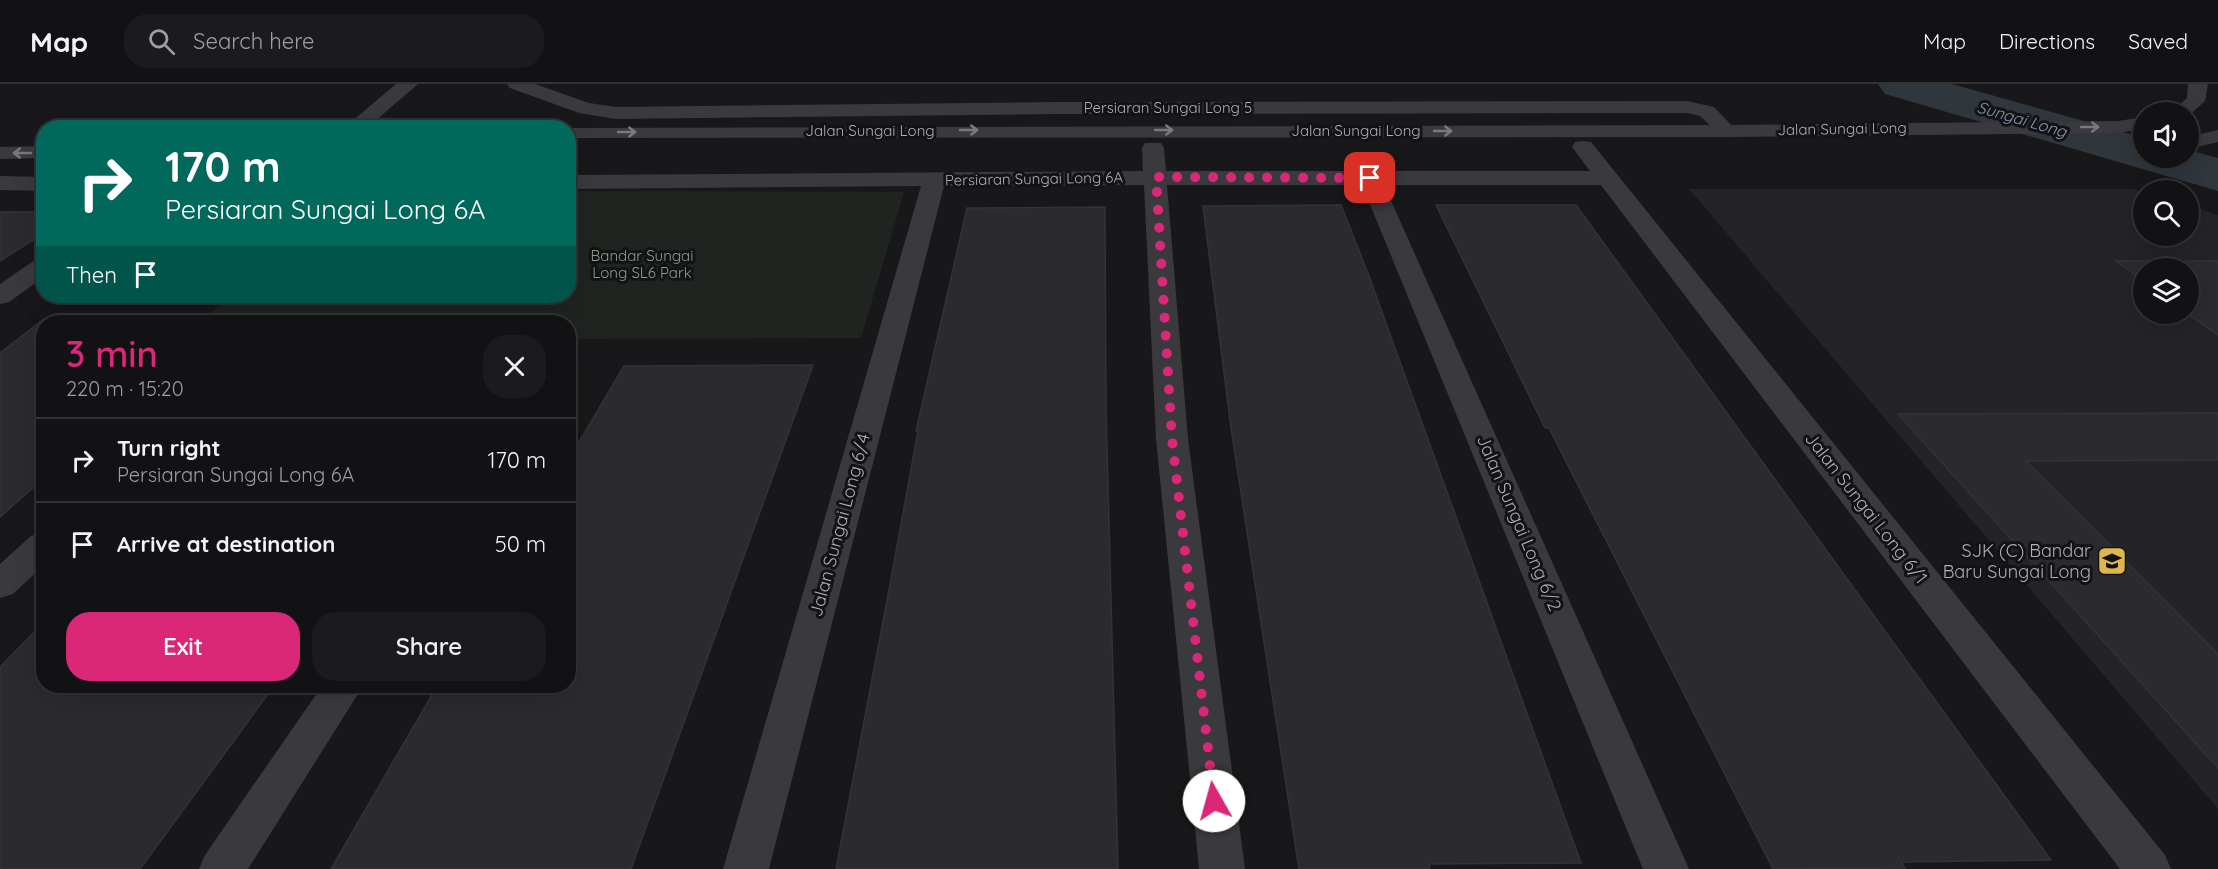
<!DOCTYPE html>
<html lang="en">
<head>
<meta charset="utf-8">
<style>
	:root { --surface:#121214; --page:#1b1b1d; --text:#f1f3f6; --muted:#9c9ea0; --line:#313234; --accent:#db2777 }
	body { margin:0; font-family:Quicksand,sans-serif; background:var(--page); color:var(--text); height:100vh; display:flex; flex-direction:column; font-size:22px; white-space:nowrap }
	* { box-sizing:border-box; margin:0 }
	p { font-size:20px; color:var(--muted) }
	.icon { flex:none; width:33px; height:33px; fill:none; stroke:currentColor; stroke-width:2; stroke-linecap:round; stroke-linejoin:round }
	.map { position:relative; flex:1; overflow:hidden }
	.drawer { position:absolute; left:36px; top:231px; width:540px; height:378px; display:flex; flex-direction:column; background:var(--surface); border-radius:24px; box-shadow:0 6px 24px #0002,0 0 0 2px var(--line) }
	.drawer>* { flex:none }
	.banner { position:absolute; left:36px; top:36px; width:540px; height:183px; border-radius:24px; box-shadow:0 6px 24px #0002,0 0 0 2px var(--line); background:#00695c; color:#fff; overflow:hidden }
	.buttons { position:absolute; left:2133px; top:18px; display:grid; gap:12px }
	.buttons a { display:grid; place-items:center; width:66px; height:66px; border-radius:50%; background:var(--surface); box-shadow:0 6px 24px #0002,0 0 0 2px var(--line); font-size:30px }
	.pin { position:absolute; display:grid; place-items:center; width:51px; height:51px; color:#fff; margin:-26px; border-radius:12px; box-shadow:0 3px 9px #0006 }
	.me { position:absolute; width:66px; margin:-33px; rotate:353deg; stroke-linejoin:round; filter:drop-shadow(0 0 4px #0008) }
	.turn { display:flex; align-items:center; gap:21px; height:126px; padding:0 30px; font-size:27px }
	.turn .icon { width:78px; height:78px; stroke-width:2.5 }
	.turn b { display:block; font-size:42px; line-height:51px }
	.then { display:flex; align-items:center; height:57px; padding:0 30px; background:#0003; gap:12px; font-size:22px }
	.round { display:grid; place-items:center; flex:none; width:63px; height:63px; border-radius:24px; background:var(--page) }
	.overview { display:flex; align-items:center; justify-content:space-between; height:102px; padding:0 30px }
	h1 { font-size:36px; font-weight:600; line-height:45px; color:var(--accent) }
	.cta { display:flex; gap:12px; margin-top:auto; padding:12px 30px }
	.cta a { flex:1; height:69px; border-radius:24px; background:var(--accent); color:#fff; font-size:24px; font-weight:600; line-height:69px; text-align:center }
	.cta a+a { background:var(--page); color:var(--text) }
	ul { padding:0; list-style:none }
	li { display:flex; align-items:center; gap:18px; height:84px; padding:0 30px; border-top:2px solid var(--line) }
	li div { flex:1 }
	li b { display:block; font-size:22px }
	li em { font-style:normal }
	header { display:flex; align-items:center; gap:36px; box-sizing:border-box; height:84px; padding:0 30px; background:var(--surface); border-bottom:2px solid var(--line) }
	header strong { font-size:28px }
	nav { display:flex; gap:33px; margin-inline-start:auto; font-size:21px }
	.search { width:420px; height:54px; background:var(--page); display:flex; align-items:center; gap:15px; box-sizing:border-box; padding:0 21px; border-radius:24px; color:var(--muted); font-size:22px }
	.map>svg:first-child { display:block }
</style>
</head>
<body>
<header>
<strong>Map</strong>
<div class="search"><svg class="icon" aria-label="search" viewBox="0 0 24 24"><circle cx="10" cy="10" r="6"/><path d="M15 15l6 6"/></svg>Search here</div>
<nav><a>Map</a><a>Directions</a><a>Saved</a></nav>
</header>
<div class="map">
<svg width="2218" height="785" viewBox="0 0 2218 785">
	<rect width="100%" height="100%" fill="#18181a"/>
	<path fill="#242427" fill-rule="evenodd" d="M1689,105H2134L2143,108L2144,152H2188L2189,122L2218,131V725ZM2144,184H2188V230H2144Z"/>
	<polygon fill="#1f2420" points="569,107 904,108 861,254 569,255 568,238 200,238 230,212 568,212"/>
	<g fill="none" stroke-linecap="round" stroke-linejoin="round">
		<polygon fill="#2f363c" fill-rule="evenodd" points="1878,0 1952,0 2144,54 2144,74 2188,74 2188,66 2218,74 2218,107 1885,10"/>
	</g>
	<g fill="#2b2b2e" stroke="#333236" stroke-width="1.5">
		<polygon points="1341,121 1369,192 1581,779 1429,780 1430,785 1299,785 1231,344 1203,122"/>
		<polygon points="1436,121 1576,121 2051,776 1901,778 1905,784 1773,785 1549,344 1545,344"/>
		<polygon points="1105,123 1106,324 1118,785 836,785 889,506 918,347 916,347 967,124"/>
		<polygon points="0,128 44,128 44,149 0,177"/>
		<polygon points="2116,177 2218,177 2218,251 2188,230 2188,184 2144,184 2144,197"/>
		<polygon points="44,235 44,394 0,433 0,269"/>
		<polygon points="813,281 631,785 331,785 437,602 568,602 568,377 624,282"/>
		<polygon points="2218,329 2218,376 2026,377 2218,570 2218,684 1898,330"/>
		<polygon points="44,538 44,602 274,602 140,785 0,785 0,583"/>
	</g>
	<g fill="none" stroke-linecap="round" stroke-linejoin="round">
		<g fill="#3a3a3e" fill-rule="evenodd">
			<polygon points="396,0 418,0 367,44 344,44"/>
			<polygon points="507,0 535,0 589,19 616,23 1058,18 1687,17 1714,23 1737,47 1734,51 1720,51 1700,32 1687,29 1058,30 616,35 579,29 510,4"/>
			<polygon points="1583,57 1591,58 1616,89 2165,771 2171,785 2120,785 1601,101 1384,101 1689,785 1643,785 1362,101 1167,101 1188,355 1245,785 1199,785 1156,355 1144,101 944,102 769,785 723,785 921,102 568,105 568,91 1143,87 1142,64 1145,59 1161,59 1164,64 1166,87 1590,87 1572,63 1575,58"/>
			<polygon points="0,92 44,93 44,107 0,106"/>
			<polygon points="44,173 44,193 9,218 0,220 0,200 35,176"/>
			<polygon points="44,448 44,481 13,510 0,514 0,480 31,452"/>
			<polygon points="322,602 363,602 248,785 199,785 205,771"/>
		</g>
		<g fill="#3a3a3e" fill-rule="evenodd">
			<polygon points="2188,0 2208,0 2205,17 2188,32 2188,28 2171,28 2187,14"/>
			<polygon points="2144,33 2144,45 2118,49 1727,53 568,54 568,44 561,44 1727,41 2118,37"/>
			<polygon points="2218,46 2218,58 2188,65 2188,53"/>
			<polygon points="44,62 44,74 0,75 0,63"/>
		</g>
	</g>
	<defs><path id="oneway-shaft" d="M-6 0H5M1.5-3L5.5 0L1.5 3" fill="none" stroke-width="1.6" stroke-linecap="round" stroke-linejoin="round" transform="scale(1.5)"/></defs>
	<g stroke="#797a81">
		<use href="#oneway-shaft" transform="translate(2090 43)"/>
		<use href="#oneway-shaft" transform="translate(969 46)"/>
		<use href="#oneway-shaft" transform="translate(1164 46)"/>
		<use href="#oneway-shaft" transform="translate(1443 47)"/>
		<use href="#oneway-shaft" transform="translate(627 48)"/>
		<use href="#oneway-shaft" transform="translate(22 69) rotate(180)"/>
	</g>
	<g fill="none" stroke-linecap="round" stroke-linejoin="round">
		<polyline stroke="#db2777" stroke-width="10" stroke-dasharray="0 18" points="1214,717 1172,355 1156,93 1370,94"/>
	</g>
	<defs>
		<g id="school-square" transform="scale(1.5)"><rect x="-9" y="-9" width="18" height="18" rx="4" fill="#deb64c" stroke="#131315"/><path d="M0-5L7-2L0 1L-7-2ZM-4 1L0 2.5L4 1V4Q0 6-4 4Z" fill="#111"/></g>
	</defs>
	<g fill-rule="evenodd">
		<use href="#school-square" x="2112" y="477"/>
	</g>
	<g text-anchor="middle" stroke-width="6" stroke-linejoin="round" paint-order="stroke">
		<g font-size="15" fill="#acafb8" stroke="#131315">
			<text x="1168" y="29">Persiaran Sungai Long 5</text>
			<text transform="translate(1842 45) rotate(-1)" y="5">Jalan Sungai Long</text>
			<text x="870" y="52">Jalan Sungai Long</text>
			<text x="1356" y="52">Jalan Sungai Long</text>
			<text transform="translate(1034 95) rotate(-1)" y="5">Persiaran Sungai Long 6A</text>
		</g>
		<g font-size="15" fill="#85a189" stroke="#131315">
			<text x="642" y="177">Bandar Sungai<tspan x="642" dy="17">Long SL6 Park</tspan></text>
		</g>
		<g font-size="16" font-style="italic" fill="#879aaf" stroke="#131315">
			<text transform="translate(2022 35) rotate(16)" y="6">Sungai Long</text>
		</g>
		<g font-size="18" fill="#acafb8" stroke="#131315">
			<text transform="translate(1866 424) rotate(52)" y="6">Jalan Sungai Long 6/1</text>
			<text transform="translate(1519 439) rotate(67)" y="6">Jalan Sungai Long 6/2</text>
			<text transform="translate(840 441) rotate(-75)" y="6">Jalan Sungai Long 6/4</text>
		</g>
		<g font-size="18" fill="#acafb8" stroke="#131315" text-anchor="end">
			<text x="2091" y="473">SJK (C) Bandar<tspan x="2091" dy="21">Baru Sungai Long</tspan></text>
		</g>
	</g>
</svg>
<div class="buttons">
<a><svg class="icon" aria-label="sound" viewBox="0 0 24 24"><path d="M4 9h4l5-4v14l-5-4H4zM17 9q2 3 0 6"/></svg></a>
<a><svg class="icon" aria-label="search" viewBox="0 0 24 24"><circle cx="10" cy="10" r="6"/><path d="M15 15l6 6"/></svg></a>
<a><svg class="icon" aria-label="layers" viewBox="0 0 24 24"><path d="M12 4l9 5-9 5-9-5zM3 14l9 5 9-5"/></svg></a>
</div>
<div class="pin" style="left:1370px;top:94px;background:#d93025"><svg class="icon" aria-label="arrive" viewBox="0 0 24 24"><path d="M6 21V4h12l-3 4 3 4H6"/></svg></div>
<svg class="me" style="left:1214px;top:717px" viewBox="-20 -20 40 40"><circle r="19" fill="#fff"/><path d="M0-13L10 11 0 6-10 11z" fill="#db2777"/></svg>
<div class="banner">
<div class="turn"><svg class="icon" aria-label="right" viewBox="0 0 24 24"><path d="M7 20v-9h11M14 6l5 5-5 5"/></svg><div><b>170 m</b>Persiaran Sungai Long 6A</div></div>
<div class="then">Then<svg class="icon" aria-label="arrive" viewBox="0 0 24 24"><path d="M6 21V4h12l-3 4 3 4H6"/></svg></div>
</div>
<section class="drawer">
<div class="overview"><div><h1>3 min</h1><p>220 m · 15:20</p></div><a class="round"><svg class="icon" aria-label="close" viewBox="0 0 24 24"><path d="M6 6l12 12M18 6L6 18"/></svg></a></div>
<ul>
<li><svg class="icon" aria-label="right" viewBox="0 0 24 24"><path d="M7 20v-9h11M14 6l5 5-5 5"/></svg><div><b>Turn right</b><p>Persiaran Sungai Long 6A</p></div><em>170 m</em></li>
<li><svg class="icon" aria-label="arrive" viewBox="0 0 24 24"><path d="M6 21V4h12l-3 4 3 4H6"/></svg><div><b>Arrive at destination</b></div><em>50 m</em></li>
</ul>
<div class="cta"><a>Exit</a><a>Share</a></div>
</section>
</div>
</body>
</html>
